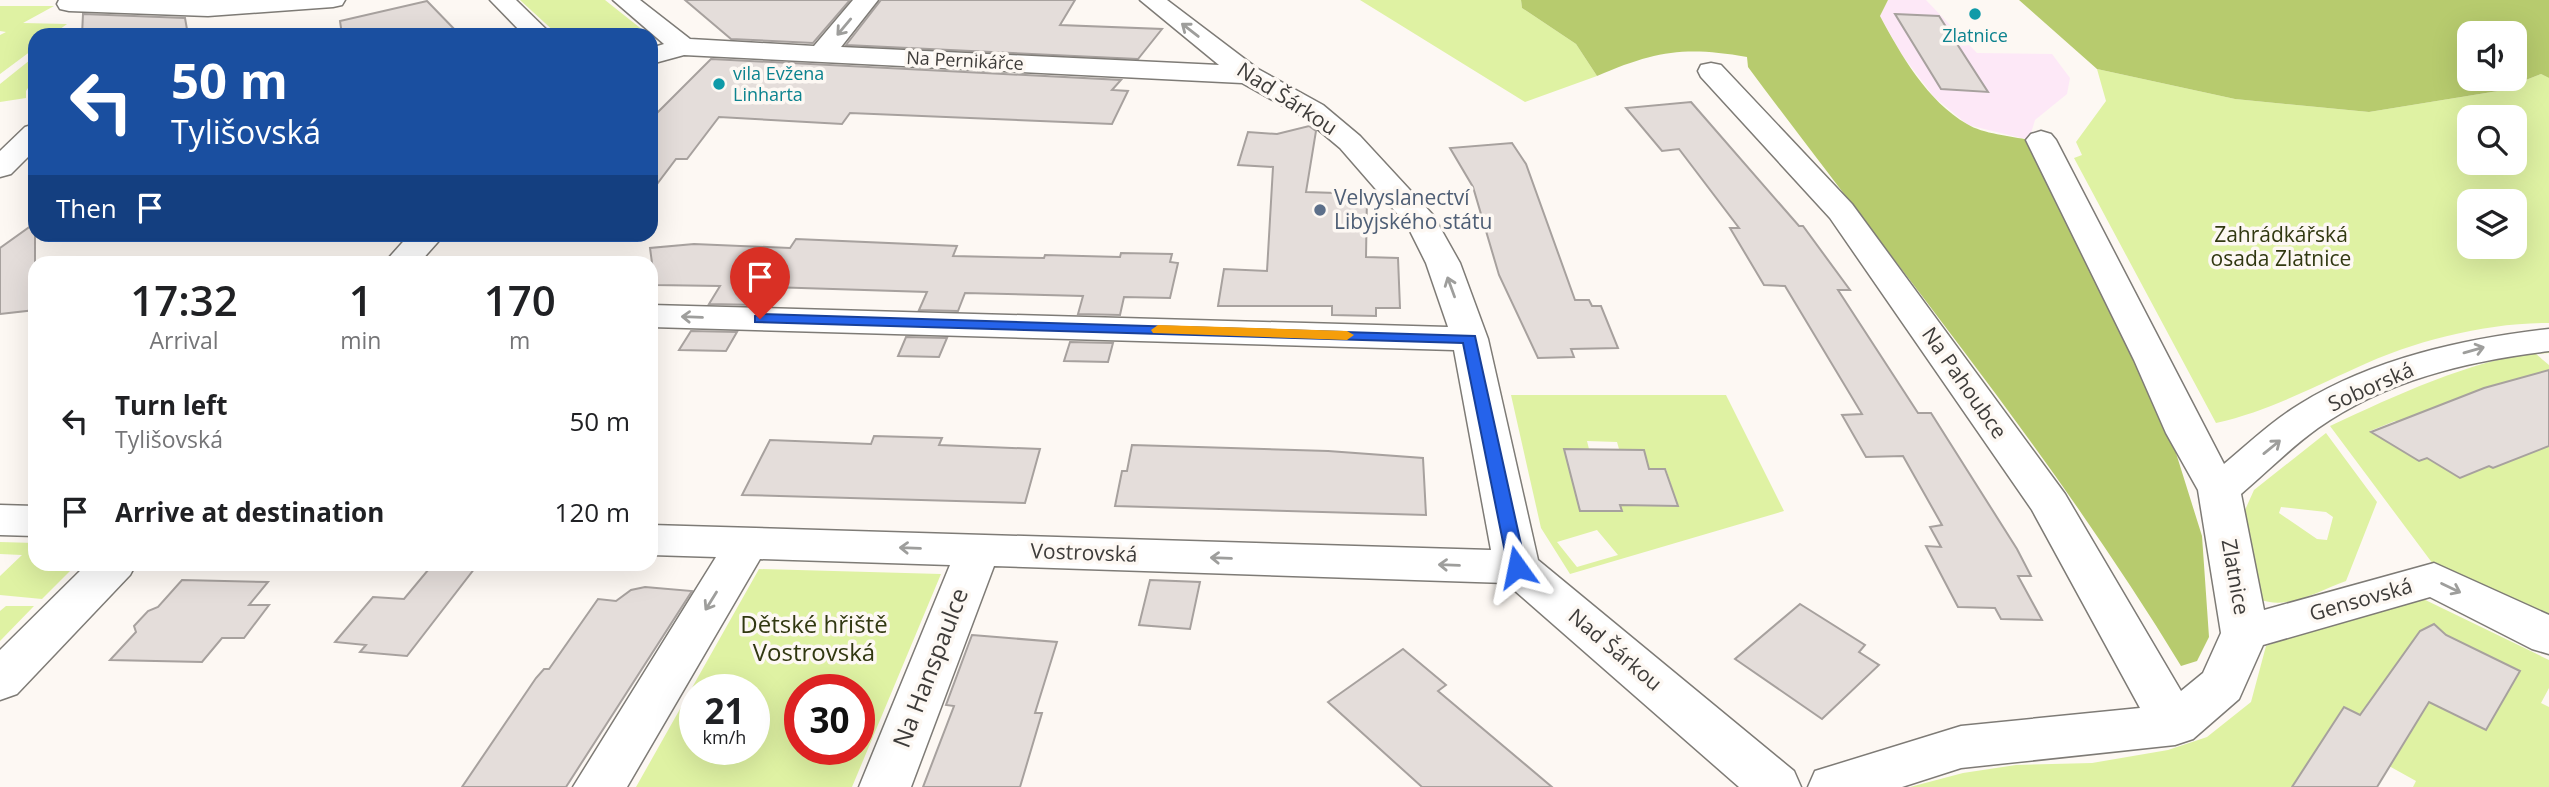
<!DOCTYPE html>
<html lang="en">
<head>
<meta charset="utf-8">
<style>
	:root { --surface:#fff; --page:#f6f6f6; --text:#202124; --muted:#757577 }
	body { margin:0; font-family:"Open Sans",sans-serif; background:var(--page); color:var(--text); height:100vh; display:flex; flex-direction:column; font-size:26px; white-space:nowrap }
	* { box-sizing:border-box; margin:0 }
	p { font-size:23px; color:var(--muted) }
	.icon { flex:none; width:38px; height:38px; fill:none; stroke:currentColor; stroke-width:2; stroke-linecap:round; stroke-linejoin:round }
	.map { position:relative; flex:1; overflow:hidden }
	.details { position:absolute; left:28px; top:256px; width:630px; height:315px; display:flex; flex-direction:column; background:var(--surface); border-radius:21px; box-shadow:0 7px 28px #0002 }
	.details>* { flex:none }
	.hud { position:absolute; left:28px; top:28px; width:630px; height:214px; border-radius:21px; box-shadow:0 7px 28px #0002; background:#1a4fa0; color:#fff; overflow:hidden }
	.controls { position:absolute; left:2457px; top:21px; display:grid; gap:14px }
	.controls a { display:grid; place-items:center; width:70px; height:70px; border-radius:14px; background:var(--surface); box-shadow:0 7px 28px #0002; font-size:35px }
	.speed { position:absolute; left:679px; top:674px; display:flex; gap:14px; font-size:35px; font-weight:700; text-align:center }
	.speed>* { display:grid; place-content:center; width:91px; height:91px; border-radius:50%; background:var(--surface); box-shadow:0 7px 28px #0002; line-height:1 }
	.speed small { font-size:18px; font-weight:400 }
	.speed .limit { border:10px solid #d22; background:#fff; color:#111 }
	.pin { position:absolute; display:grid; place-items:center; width:60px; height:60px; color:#fff; margin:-72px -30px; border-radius:50% 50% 50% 0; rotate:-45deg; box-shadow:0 0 7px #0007 }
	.pin .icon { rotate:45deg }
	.me { position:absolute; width:77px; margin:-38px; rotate:348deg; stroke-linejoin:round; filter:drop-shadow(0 0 5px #0008) }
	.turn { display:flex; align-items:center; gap:24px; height:147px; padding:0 28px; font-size:32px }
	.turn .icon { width:91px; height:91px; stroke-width:2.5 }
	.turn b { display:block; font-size:49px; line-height:60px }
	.then { display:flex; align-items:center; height:66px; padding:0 28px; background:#0003; gap:14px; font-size:26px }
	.eta { display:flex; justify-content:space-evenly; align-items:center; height:119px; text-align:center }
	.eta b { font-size:42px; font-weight:600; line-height:49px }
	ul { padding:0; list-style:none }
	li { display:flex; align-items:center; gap:21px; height:91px; padding:0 28px }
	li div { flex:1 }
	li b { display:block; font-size:26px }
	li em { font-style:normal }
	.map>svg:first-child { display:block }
</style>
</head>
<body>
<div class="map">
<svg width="2549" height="787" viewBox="0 0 2549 787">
	<rect width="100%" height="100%" fill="#fdf8f3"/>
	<polygon fill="#fde8f7" points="1888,0 1926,0 1977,53 2052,54 2070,78 2067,94 2035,120 2029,140 1968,125 1934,97 1902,55 1880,16"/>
	<g fill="#dff2a3" fill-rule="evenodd">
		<polygon points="520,0 605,0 649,35 558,35"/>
		<polygon points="1360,0 1521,0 1522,8 1576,44 1597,76 1525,102"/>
		<polygon points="0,6 54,6 23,23 67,24 52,35 35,35 35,48 0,74 0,35 6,32 0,31"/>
		<polygon points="35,56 35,77 26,91 26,98 0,102 0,84"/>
		<path d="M2097,69L2235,99L2369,112L2498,91L2541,74L2549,78V323C2484,323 2414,341 2356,368C2307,390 2268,411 2216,423L2074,158L2082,155L2076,142L2106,101ZM2469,117H2515V163H2469ZM2469,201H2515V247H2469Z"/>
		<path d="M2549,350V353L2536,354L2549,365V620L2436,568L2330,426C2401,393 2470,360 2549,350ZM2434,407L2460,478L2427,458L2419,461L2370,431L2395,421L2404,427L2420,413Z"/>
		<path d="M1511,395H1726L1784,511L1570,574L1541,528ZM1587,441L1617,442L1619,449L1644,450L1649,469H1666L1678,506L1620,505L1621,511L1580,510L1564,450L1589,449ZM1597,530L1618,555L1577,567L1557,542Z"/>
		<path d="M2326,433L2377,502L2346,581C2318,591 2287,611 2259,599L2245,510L2254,490ZM2281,507L2326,512L2333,517L2327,540L2317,539L2279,513Z"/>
		<polygon points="0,542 35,543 35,564 77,564 42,599 0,595 0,576 22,555 0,554"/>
		<path d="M759,569L941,574L852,787H636ZM695,690H754V749H695ZM800,690H859V749H800Z"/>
		<path d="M2413,594L2549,660V688L2541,703L2549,707V787H2413L2416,781L2389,766L2406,739L2345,707L2292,787H1910L1963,773L2016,765L2092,763L2168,750L2207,737L2251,702L2266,646ZM2434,624L2446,635L2519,671L2486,730L2386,679L2420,631Z"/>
		<polygon points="6,606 34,606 0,641 0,611"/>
	</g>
	<g fill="#b7cb6e" fill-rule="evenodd">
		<path d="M1521,0H1888L1880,16C1901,55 1927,101 1967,124C1983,134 2011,136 2029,140L2171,437L2202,536L2209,637L2197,661L2181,666C2053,455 1895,265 1748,67L1747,57C1685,46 1655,51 1597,76L1576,44L1522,8Z"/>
		<path d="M2019,0H2549V78L2541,74L2498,91L2369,112L2235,99L2097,69ZM2469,33H2515V79H2469Z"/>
	</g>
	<g fill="#e4ddda" stroke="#a7a19e" stroke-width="2">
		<polygon points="685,0 850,0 813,43 731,39"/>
		<polygon points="881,0 1075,0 1060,25 1162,29 1138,59 846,45"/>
		<polygon points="427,1 460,35 342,35 340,21"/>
		<polygon points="83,14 185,18 188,35 82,35"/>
		<polygon points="1895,14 1939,16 1988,92 1941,89"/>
		<polygon points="711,59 1121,80 1112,90 1128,91 1112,124 850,113 842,124 719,117 687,159 676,159 651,192 651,119"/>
		<polygon points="1691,102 1799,226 1803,226 1850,290 1838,290 1918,413 1931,413 2017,549 2031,576 2018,576 2042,620 2001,619 1995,608 1958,607 1926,546 1941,547 1930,527 1942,525 1903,456 1866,457 1842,415 1862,414 1785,286 1764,285 1730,228 1739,228 1679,149 1662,151 1626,108"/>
		<polygon points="1309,126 1316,131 1306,192 1367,194 1366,257 1398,258 1400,308 1376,308 1376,316 1332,315 1332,306 1218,306 1224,269 1267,271 1273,167 1238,165 1248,132 1277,134"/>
		<polygon points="1512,143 1526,164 1575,300 1589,300 1592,306 1601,306 1618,348 1571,349 1574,357 1538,358 1499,275 1473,187 1450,148"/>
		<polygon points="35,223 35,310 0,314 0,248"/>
		<polygon points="796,239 957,246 953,256 1044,258 1045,255 1120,257 1121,253 1172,254 1170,262 1178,263 1170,298 1124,297 1120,315 1078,314 1083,296 965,293 958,311 919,310 927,292 770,287 759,305 709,304 720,286 655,285 650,248 694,244 790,248"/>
		<polygon points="691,331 737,332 726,351 679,350"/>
		<polygon points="906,337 947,338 939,357 898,356"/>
		<polygon points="1070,342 1113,343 1108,362 1064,361"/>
		<polygon points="2549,370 2549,446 2493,468 2489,466 2460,478 2427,458 2419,461 2371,432 2484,388"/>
		<polygon points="874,436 942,438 939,445 1040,449 1025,503 742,495 770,440 871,444"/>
		<polygon points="1132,445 1328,451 1423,458 1426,515 1115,506 1122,471 1127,471"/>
		<polygon points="1564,449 1644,450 1649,469 1665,469 1678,506 1620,505 1622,511 1580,511"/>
		<polygon points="433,564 478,564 407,656 360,652 366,645 335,642 373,597 404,599"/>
		<polygon points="182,580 268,582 249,605 269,605 244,638 222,638 202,662 110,660 136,632 134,626 148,611 158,607"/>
		<polygon points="1150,580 1200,582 1190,629 1139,625"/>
		<polygon points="645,587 692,591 566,787 462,787 536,678 544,669 549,669 598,599 616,601 631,590"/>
		<polygon points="1800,604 1865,645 1859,652 1879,665 1822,719 1735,659"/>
		<polygon points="2434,624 2446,635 2520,671 2486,730 2429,702 2377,787 2292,787 2344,707 2360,715 2420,631"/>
		<polygon points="972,635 1057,642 1035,713 1042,713 1020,787 923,787 954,706 946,705"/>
		<polygon points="1403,649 1446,685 1438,691 1552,787 1422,787 1328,702"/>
	</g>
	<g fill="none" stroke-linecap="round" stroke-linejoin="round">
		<g stroke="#7e7b76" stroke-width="3">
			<g id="minor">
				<polygon points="59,0 345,0 342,5 333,7 208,16 69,11 60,9 57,4"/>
				<polygon points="490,0 516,0 552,35 524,35"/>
				<polygon points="613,0 640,0 690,39 814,46 853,0 878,0 841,47 1219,65 1140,0 1167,0 1258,69 1323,105 1360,136 1433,215 1460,263 1488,339 1538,560 1794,771 1801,787 1739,787 1506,583 994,566 911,787 859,787 950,565 760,559 627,787 573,787 716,557 651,555 651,525 1491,550 1454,350 651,327 651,305 1448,327 1426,263 1407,225 1340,148 1303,117 1242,83 684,55 651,64 651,48 664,44"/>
				<path d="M1711,63L1721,65L1852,204L2065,494L2181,691L2203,673L2221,633L2198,490L2166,433L2134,360L2026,140L2031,134L2041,131L2051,134L2056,140L2224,464C2249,443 2272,421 2300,404C2375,358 2463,339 2549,329V351C2467,361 2386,380 2318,428C2290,448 2267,472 2241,494L2264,610L2434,563L2549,615V654L2532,649L2430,597L2263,645L2239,699L2193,739L2175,745L1961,768L1902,787H1808L1815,771L1961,726L2140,708L2032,510L1830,218L1701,77L1698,71L1701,65Z"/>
				<polygon points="35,124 35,150 11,174 0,177 0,151 25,127"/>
				<polygon points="410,234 445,234 420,262 385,262"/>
				<polygon points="0,505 35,506 35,536 0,535"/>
				<polygon points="87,564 136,564 130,575 17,694 0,700 0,650"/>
			</g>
		</g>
		<use href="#minor" fill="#fff" fill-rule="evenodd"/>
	</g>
	<defs><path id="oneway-shaft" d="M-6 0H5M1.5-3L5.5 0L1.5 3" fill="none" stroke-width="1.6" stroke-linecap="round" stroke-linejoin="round" transform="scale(1.75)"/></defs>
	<g stroke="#9e9e9c">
		<use href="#oneway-shaft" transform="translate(844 27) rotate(130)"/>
		<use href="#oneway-shaft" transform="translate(1190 30) rotate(-142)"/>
		<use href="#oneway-shaft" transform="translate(1451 287) rotate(-110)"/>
		<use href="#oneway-shaft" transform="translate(692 317) rotate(-178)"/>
		<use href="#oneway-shaft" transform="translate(2474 350) rotate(-16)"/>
		<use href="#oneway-shaft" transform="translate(2272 447) rotate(-39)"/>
		<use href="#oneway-shaft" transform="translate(910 548) rotate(-178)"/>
		<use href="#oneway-shaft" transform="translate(1221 558) rotate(-178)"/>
		<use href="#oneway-shaft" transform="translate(1449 565) rotate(-178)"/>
		<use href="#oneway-shaft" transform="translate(2451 588) rotate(26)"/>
		<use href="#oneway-shaft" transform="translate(711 601) rotate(122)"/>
	</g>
	<polygon fill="#2563eb" stroke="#184099" stroke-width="2" points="760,314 1475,336 1526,567 1517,574 1508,567 1463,343 755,322 755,316"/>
	<polygon fill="#f59e0b" points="1158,325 1347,331 1354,335 1347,340 1153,333 1151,330"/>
	<g fill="#0f9aa8" stroke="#fdf8f3" stroke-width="2.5">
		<circle cx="1975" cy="14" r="7"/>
		<circle cx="719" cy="84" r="7"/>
	</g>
	<circle fill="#5c6f8a" stroke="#fdf8f3" stroke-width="2.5" cx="1320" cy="210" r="7"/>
	<g text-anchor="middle" stroke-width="7" stroke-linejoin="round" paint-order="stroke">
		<g font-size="18" fill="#0d838f" stroke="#fdf8f3">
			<text x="1975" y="42">Zlatnice</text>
			<text x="733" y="80" text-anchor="start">vila Evžena<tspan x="733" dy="21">Linharta</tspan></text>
		</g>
		<g font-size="18" fill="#3e3c3a" stroke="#fdf8f3">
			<text transform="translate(965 61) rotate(3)" y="6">Na Pernikářce</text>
		</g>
		<g font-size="21" fill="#3e3c3a" stroke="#fdf8f3">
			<text transform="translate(1287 99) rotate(33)" y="7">Nad Šárkou</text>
			<text transform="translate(1964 383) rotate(55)" y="7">Na Pahoubce</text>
			<text transform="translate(2371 387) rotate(-24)" y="7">Soborská</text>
			<text transform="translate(1084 553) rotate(2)" y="7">Vostrovská</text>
			<text transform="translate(2235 577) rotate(80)" y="7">Zlatnice</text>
			<text transform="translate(2361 600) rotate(-16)" y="7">Gensovská</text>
			<text transform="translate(1615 650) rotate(40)" y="7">Nad Šárkou</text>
		</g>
		<g font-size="21" fill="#4e5e75" stroke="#fdf8f3" text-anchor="start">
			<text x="1334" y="205">Velvyslanectví<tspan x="1334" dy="24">Libyjského státu</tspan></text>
		</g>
		<g font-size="21" fill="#313811" stroke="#fdf8f3">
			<text x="2281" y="242">Zahrádkářská<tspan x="2281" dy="24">osada Zlatnice</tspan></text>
		</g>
		<g font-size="24" fill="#313811" stroke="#fdf8f3">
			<text x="814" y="633">Dětské hřiště<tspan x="814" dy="28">Vostrovská</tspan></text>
		</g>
		<g font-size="24" fill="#3e3c3a" stroke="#fdf8f3">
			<text transform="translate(931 668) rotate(-69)" y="8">Na Hanspaulce</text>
		</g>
	</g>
</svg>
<div class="controls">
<a><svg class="icon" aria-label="sound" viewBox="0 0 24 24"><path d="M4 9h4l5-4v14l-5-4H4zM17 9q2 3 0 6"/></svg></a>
<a><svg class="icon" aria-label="search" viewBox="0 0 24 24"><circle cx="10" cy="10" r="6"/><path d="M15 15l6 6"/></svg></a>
<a><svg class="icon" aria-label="layers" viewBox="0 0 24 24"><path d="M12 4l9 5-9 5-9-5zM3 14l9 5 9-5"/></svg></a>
</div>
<div class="speed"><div>21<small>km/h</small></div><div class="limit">30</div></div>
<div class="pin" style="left:760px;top:319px;background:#d93025"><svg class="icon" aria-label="arrive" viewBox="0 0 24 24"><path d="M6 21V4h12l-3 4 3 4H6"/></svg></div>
<svg class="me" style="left:1517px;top:567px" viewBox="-20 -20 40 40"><path d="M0-17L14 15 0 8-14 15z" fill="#2563eb" stroke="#fff" stroke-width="4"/></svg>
<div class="hud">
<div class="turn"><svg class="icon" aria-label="left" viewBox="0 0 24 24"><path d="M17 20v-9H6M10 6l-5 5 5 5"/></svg><div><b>50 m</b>Tylišovská</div></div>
<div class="then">Then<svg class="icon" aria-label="arrive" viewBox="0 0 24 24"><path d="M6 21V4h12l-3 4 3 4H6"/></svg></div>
</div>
<section class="details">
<div class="eta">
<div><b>17:32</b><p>Arrival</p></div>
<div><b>1</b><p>min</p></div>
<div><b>170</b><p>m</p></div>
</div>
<ul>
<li><svg class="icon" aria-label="left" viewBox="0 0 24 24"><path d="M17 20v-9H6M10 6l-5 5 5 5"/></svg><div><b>Turn left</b><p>Tylišovská</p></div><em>50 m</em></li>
<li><svg class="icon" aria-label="arrive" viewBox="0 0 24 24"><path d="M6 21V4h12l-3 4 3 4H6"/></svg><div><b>Arrive at destination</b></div><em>120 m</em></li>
</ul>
</section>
</div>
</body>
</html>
